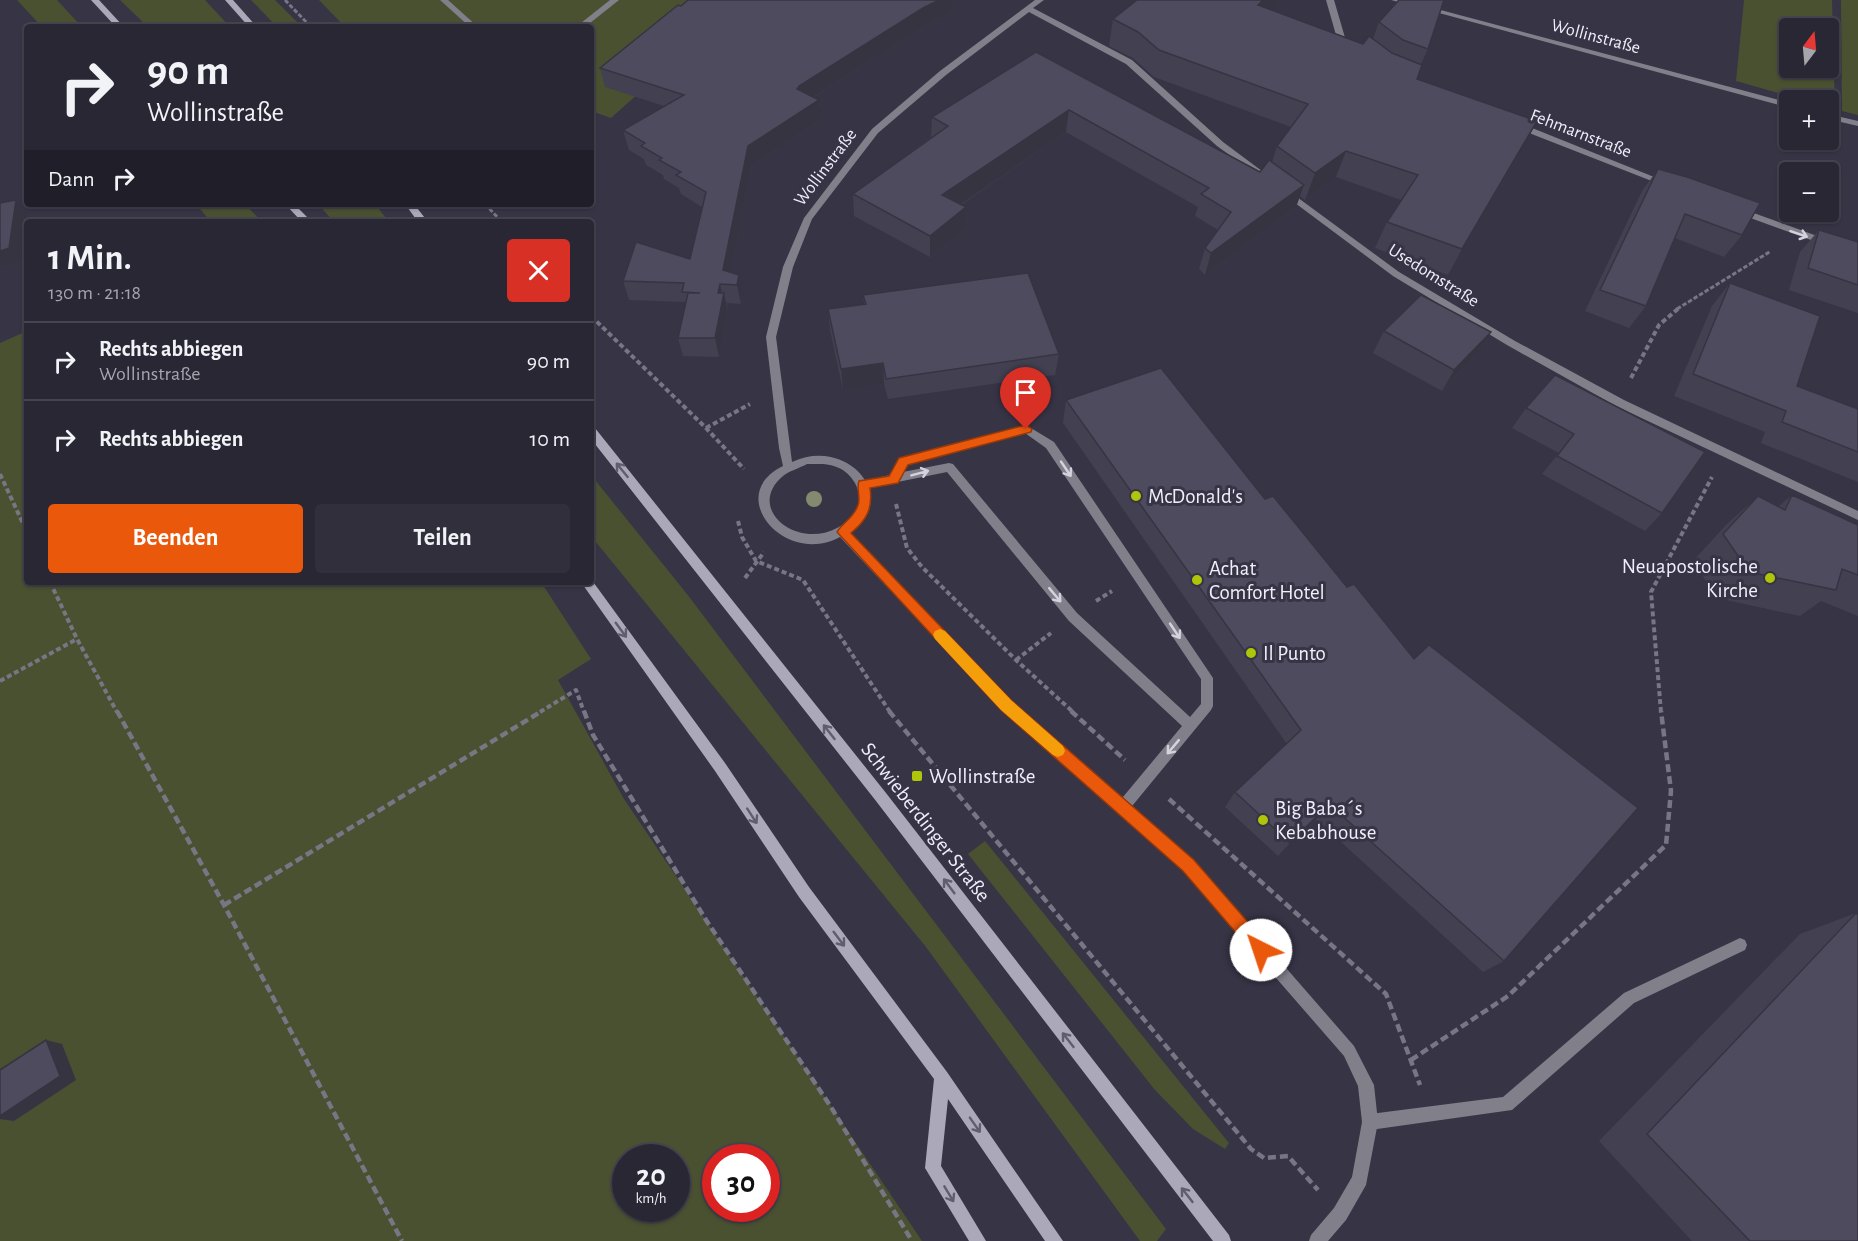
<!DOCTYPE html>
<html lang="de">
<head>
<meta charset="utf-8">
<style>
	:root { --surface:#292734; --page:#312f3c; --text:#f1f3f6; --muted:#a5a5ac; --line:#45444f; --accent:#ea580c }
	body { margin:0; font-family:"Alegreya Sans",sans-serif; background:var(--page); color:var(--text); height:100vh; display:flex; flex-direction:column; font-size:22px; white-space:nowrap }
	* { box-sizing:border-box; margin:0 }
	p { font-size:20px; color:var(--muted) }
	.icon { flex:none; width:33px; height:33px; fill:none; stroke:currentColor; stroke-width:2; stroke-linecap:round; stroke-linejoin:round }
	.map { position:relative; flex:1; overflow:hidden }
	.side { position:absolute; left:24px; top:219px; width:570px; height:366px; display:flex; flex-direction:column; background:var(--surface); border-radius:6px; box-shadow:0 2px 4px #0004,0 0 0 2px var(--line) }
	.side>* { flex:none }
	.hud { position:absolute; left:24px; top:24px; width:570px; height:183px; border-radius:6px; box-shadow:0 2px 4px #0004,0 0 0 2px var(--line); background:#292734; color:var(--text); overflow:hidden }
	.needle { width:39px; rotate:16deg }
	.buttons { position:absolute; left:1779px; top:18px; display:grid; gap:12px }
	.buttons a { display:grid; place-items:center; width:60px; height:60px; border-radius:6px; background:var(--surface); box-shadow:0 2px 4px #0004,0 0 0 2px var(--line); font-size:30px }
	.speed { position:absolute; left:612px; top:1144px; display:flex; gap:12px; font-size:30px; font-weight:700; text-align:center }
	.speed>* { display:grid; place-content:center; width:78px; height:78px; border-radius:50%; background:var(--surface); box-shadow:0 2px 4px #0004,0 0 0 2px var(--line); line-height:1 }
	.speed small { font-size:15px; font-weight:400 }
	.speed .limit { border:9px solid #d22; background:#fff; color:#111 }
	.pin { position:absolute; display:grid; place-items:center; width:51px; height:51px; color:#fff; margin:-62px -26px; border-radius:50% 50% 50% 0; rotate:-45deg; box-shadow:0 0 6px #0007 }
	.pin .icon { rotate:45deg }
	.me { position:absolute; width:66px; margin:-33px; rotate:319deg; stroke-linejoin:round; filter:drop-shadow(0 0 4px #0008) }
	.turn { display:flex; align-items:center; gap:21px; height:126px; padding:0 24px; font-size:27px }
	.turn .icon { width:78px; height:78px; stroke-width:2.5 }
	.turn b { display:block; font-size:42px; line-height:51px }
	.then { display:flex; align-items:center; height:57px; padding:0 24px; background:#0003; gap:12px; font-size:22px }
	.round { display:grid; place-items:center; flex:none; width:63px; height:63px; border-radius:6px; background:var(--page) }
	.summary { display:flex; align-items:center; justify-content:space-between; height:102px; padding:0 24px }
	h1 { font-size:36px; font-weight:700; line-height:45px }
	.cta { display:flex; gap:12px; margin-top:auto; padding:12px 24px }
	.cta a { flex:1; height:69px; border-radius:6px; background:var(--accent); color:#fff; font-size:24px; font-weight:700; line-height:69px; text-align:center }
	.cta a+a { background:var(--page); color:var(--text) }
	ul { padding:0; list-style:none }
	li { display:flex; align-items:center; gap:18px; height:78px; padding:0 24px; border-top:2px solid var(--line) }
	li div { flex:1 }
	li b { display:block; font-size:22px }
	li em { font-style:normal }
	.map>svg:first-child { display:block }
</style>
</head>
<body>
<div class="map">
<svg width="1858" height="1241" viewBox="0 0 1858 1241">
	<rect width="100%" height="100%" fill="#373446"/>
	<g fill="#4a5131" fill-rule="evenodd">
		<polygon points="17,0 57,0 82,27 42,27"/>
		<polygon points="120,0 205,0 230,27 148,27"/>
		<polygon points="251,0 275,0 302,27 277,27"/>
		<polygon points="319,0 743,0 611,118 591,111 591,27 345,27"/>
		<path d="M1744,0H1832L1835,110L1829,108L1828,100H1803L1736,81ZM1790,28H1828V68H1790Z"/>
		<polygon points="1841,0 1858,0 1858,115 1842,111"/>
		<polygon points="196,204 245,204 262,222 211,222"/>
		<polygon points="318,204 375,204 389,222 334,222"/>
		<path d="M27,331V582H541L591,659L558,680L624,799L922,1241H0V343ZM626,1158H676V1209H626ZM716,1158H766V1209H716Z"/>
		<polygon points="591,475 687,594 1166,1229 1157,1241 1140,1241 926,947 591,536"/>
		<polygon points="985,841 1229,1143 1225,1149 1193,1129 1155,1090 968,854"/>
	</g>
	<g fill="none" stroke-linecap="round" stroke-linejoin="round">
		<g stroke="#787585" stroke-width="3" stroke-dasharray="4.5 2" stroke-linecap="butt">
			<polyline points="285,0 311,27"/>
			<polyline points="485,204 502,222"/>
			<polyline points="1677,309 1771,251"/>
		</g>
		<g stroke="#787585" stroke-width="4" stroke-dasharray="5 3" stroke-linecap="butt">
			<polyline points="591,316 706,428 744,469"/>
			<polyline points="1631,378 1659,325 1680,307"/>
			<polyline points="706,428 750,404"/>
			<polyline points="0,474 27,532"/>
			<polyline points="896,504 907,548 922,567 1016,660 1073,712"/>
			<polyline points="738,521 742,537 756,561 803,580 890,712"/>
			<polyline points="745,578 764,552"/>
			<polyline points="50,582 77,639 117,712"/>
			<polyline points="1096,601 1112,591"/>
			<polyline points="1016,660 1051,633"/>
			<polyline points="0,681 77,639"/>
			<polyline points="540,712 576,690 584,712"/>
			<polyline points="1661,712 1651,592 1712,477"/>
		</g>
		<g stroke="#787585" stroke-width="4.5" stroke-dasharray="8 4" stroke-linecap="butt">
			<polyline points="117,711 224,905 402,1241"/>
			<polyline points="584,711 593,735 706,920 831,1107 912,1241"/>
			<polyline points="889,711 1251,1149 1264,1158 1288,1156 1318,1190"/>
			<polyline points="1071,711 1125,760"/>
			<polyline points="1169,799 1386,994 1420,1085"/>
			<polyline points="224,905 542,711"/>
			<polyline points="1411,1060 1508,996 1666,845 1671,791 1661,711"/>
		</g>
		<g fill="#81808a" fill-rule="evenodd">
			<polygon points="440,0 448,0 478,27 470,27"/>
			<polygon points="610,0 619,0 585,27 576,27"/>
			<path d="M1026,425L1054,442L1213,678V706L1211,710L1128,811L1123,813L1118,811L1116,807L1118,803L1182,726L1069,621L947,472L863,489L858,485L863,481L890,475L899,459ZM1025,433L1046,448L1201,679V704L1190,717L1077,613L953,464L949,463L903,472L907,465Z"/>
			<polygon points="1740,938 1745,940 1747,945 1745,950 1634,1003 1512,1110 1370,1130 1364,1128 1362,1122 1364,1116 1370,1114 1503,1097 1624,993"/>
		</g>
		<g fill="#81808a" fill-rule="evenodd">
			<path d="M1035,0H1044L1033,8L1132,60L1223,142L1274,180L1270,183L1267,182L1217,146L1126,64L1029,12L946,75L878,133L812,219L793,267L776,337L792,462C849,435 902,502 849,531L1010,701L1193,861L1354,1046L1374,1085L1378,1122L1366,1185L1346,1220L1328,1241H1309L1311,1235L1334,1208L1352,1177L1362,1122L1358,1086L1344,1056L1183,871L1002,709L840,537C785,567 723,495 783,466L779,448L766,337L783,267L804,218L872,129L940,71ZM807,464C818,464 830,463 839,468C855,475 866,498 855,514C851,521 844,524 837,528C796,550 745,508 783,476C789,471 800,468 807,464Z"/>
			<polygon points="1326,0 1334,0 1346,41 1352,46 1352,50 1346,50 1338,42"/>
			<polygon points="1391,0 1403,0 1790,103 1790,108"/>
			<polygon points="1828,114 1858,121 1858,126 1828,119"/>
			<polygon points="1516,124 1522,124 1669,183 1668,185 1662,185 1516,128"/>
			<polygon points="1286,189 1399,272 1515,341 1624,400 1858,511 1858,520 1616,406 1507,345 1393,276 1283,194 1283,190"/>
			<polygon points="1737,207 1828,240 1830,242 1825,245 1822,244 1734,212 1734,208"/>
		</g>
		<g fill="#aba9b9" fill-rule="evenodd">
			<polygon points="91,0 99,0 124,27 116,27"/>
			<polygon points="225,0 233,0 257,27 249,27"/>
			<polygon points="285,204 294,204 312,222 302,222"/>
			<polygon points="405,204 414,204 428,222 418,222"/>
			<polygon points="591,427 595,428 886,793 1229,1235 1231,1241 1213,1241 876,801 591,439"/>
			<polygon points="591,579 725,763 809,887 947,1072 1063,1241 1045,1241 948,1099 941,1166 986,1241 969,1241 925,1168 934,1079 799,897 715,771 583,585 581,582 591,582"/>
		</g>
	</g>
	<circle fill="#848a70" cx="814" cy="499" r="8"/>
	<g fill="#434052">
		<polygon points="688,0 952,0 952,12 923,27 814,97 819,100 821,119 751,166 730,272 743,294 741,304 727,303 728,312 719,357 683,356 678,338 686,305 685,302 629,300 623,281 690,259 702,207 681,194 679,188 664,179 663,175 646,165 644,159 629,150 623,130 664,106 605,87 600,68 681,6"/>
		<polygon points="1277,6 1273,10 1363,44 1373,39 1379,22 1428,49 1421,64 1417,79 1523,148 1448,275 1375,248 1387,222 1401,200 1336,177 1305,200 1300,196 1296,207 1205,275 1199,269 1205,248 1218,230 1195,216 1198,207 1066,132 961,205 965,229 930,257 854,216 853,194 931,137 932,117 1036,52 1260,172 1272,162 1277,146 1291,127 1154,77 1133,58 1109,46 1113,19"/>
		<polygon points="1658,169 1742,235 1724,257 1675,238 1646,306 1629,328 1585,311 1642,191"/>
		<polygon points="1819,230 1858,242 1858,313 1789,290 1800,252"/>
		<polygon points="1730,283 1797,386 1858,409 1858,482 1761,443 1765,432 1674,396 1712,306"/>
		<polygon points="863,295 1059,354 1055,375 888,399 884,384 843,390 830,330 828,309 864,304"/>
		<polygon points="1384,331 1478,353 1442,391 1373,353"/>
		<polygon points="1555,375 1662,513 1645,531 1542,474 1559,453 1512,428 1526,408"/>
		<polygon points="1066,400 1504,961 1483,972 1316,819 1278,856 1225,807 1235,792 1287,744 1063,423"/>
		<polygon points="1792,495 1858,525 1858,616 1821,601 1800,616 1717,598 1693,561 1727,524 1758,496 1779,506"/>
		<polygon points="1856,913 1858,1241 1692,1241 1599,1141 1800,934"/>
	</g>
	<g fill="#373442">
		<polygon points="939,0 952,0 952,12 923,27 801,105 797,89 799,86 923,8"/>
		<polygon points="1263,0 1278,0 1277,6 1251,31 1258,5"/>
		<polygon points="819,100 821,119 751,166 728,284 723,270 748,146"/>
		<polygon points="1069,110 1066,132 942,217 942,195"/>
		<polygon points="1537,121 1523,148 1448,275 1462,249"/>
		<polygon points="1346,151 1336,177 1305,200 1315,173"/>
		<polygon points="1304,185 1296,207 1205,275 1211,253"/>
		<polygon points="16,200 27,213 21,261 0,266 0,251"/>
		<polygon points="966,207 965,229 930,257 930,236"/>
		<polygon points="739,275 743,294 741,304 737,285"/>
		<polygon points="720,284 723,299 724,293 728,312 719,357 715,338 718,293"/>
		<polygon points="1491,332 1478,353 1442,391 1454,370"/>
		<polygon points="883,363 884,384 843,390 841,369"/>
		<polygon points="1329,804 1316,819 1278,856 1290,843"/>
		<polygon points="46,1040 62,1044 76,1080 14,1121 0,1119 0,1116"/>
	</g>
	<g fill="#4e4b5f" stroke="#373442" stroke-width="1.5">
		<polygon points="688,0 939,0 923,8 799,86 797,89 819,100 748,146 723,270 739,275 737,285 720,284 718,293 724,293 715,338 678,338 688,293 700,293 682,292 684,283 623,281 636,242 690,259 706,192 676,175 681,172 659,160 662,158 641,146 645,143 623,130 684,95 600,68 678,5 681,6"/>
		<polygon points="1137,0 1263,0 1258,5 1363,44 1369,36 1392,53 1422,65 1417,79 1537,121 1462,249 1387,222 1418,175 1346,151 1315,173 1277,146 1308,104 1159,50 1138,32 1113,19"/>
		<polygon points="1399,0 1444,0 1428,49 1403,40 1379,22"/>
		<polygon points="1036,52 1260,172 1269,160 1304,185 1211,253 1205,248 1231,212 1201,194 1209,188 1069,110 942,195 966,207 930,236 853,194 948,126 932,117"/>
		<polygon points="1658,169 1687,177 1760,203 1742,235 1685,214 1646,306 1600,290"/>
		<polygon points="16,200 9,248 0,251 0,203"/>
		<polygon points="1819,230 1858,242 1858,285 1808,268"/>
		<polygon points="1028,273 1059,354 886,379 883,363 841,369 828,309 866,304 863,295"/>
		<polygon points="1730,283 1820,316 1797,386 1858,409 1858,452 1782,422 1786,411 1693,374"/>
		<polygon points="1421,295 1491,332 1454,370 1384,331"/>
		<polygon points="1161,368 1265,499 1273,496 1347,587 1354,584 1414,659 1429,645 1638,808 1504,961 1329,804 1290,843 1235,792 1301,730 1066,400"/>
		<polygon points="1555,375 1705,452 1662,513 1557,456 1574,434 1526,408"/>
		<polygon points="1792,495 1858,525 1858,575 1842,569 1836,590 1749,572 1723,534 1758,496 1785,510"/>
		<polygon points="1856,913 1858,915 1858,1241 1750,1241 1647,1134"/>
		<polygon points="46,1040 60,1076 0,1116 0,1070"/>
	</g>
	<defs><path id="oneway-shaft" d="M-6 0H5M1.5-3L5.5 0L1.5 3" fill="none" stroke-width="1.6" stroke-linecap="round" stroke-linejoin="round" transform="scale(1.5)"/></defs>
	<g stroke="#d4d2de">
		<use href="#oneway-shaft" transform="translate(1799 234) rotate(19)"/>
		<use href="#oneway-shaft" transform="translate(1066 469) rotate(56)"/>
		<use href="#oneway-shaft" transform="translate(920 473) rotate(-15)"/>
		<use href="#oneway-shaft" transform="translate(1055 595) rotate(50)"/>
		<use href="#oneway-shaft" transform="translate(1175 631) rotate(56)"/>
		<use href="#oneway-shaft" transform="translate(1173 747) rotate(130)"/>
	</g>
	<g stroke="#605d6e">
		<use href="#oneway-shaft" transform="translate(622 470) rotate(-129)"/>
		<use href="#oneway-shaft" transform="translate(621 630) rotate(54)"/>
		<use href="#oneway-shaft" transform="translate(829 732) rotate(-128)"/>
		<use href="#oneway-shaft" transform="translate(752 816) rotate(57)"/>
		<use href="#oneway-shaft" transform="translate(949 886) rotate(-127)"/>
		<use href="#oneway-shaft" transform="translate(839 939) rotate(53)"/>
		<use href="#oneway-shaft" transform="translate(1068 1040) rotate(-128)"/>
		<use href="#oneway-shaft" transform="translate(975 1125) rotate(55)"/>
		<use href="#oneway-shaft" transform="translate(949 1194) rotate(59)"/>
		<use href="#oneway-shaft" transform="translate(1187 1195) rotate(-128)"/>
	</g>
	<path fill="#ea580c" stroke="#983908" stroke-width="1.5" d="M1026,425L1032,429L1031,432L908,465L898,483L870,488C873,508 867,520 851,533L1011,700L1194,860L1267,944L1270,950L1267,956L1261,958L1256,956L1183,871L1001,710L837,532C843,522 854,518 858,505C861,498 856,489 859,481L889,476L899,458Z"/>
	<polygon fill="#f59e0b" points="940,629 945,631 1011,700 1063,746 1065,751 1063,755 1058,757 1053,755 1001,710 935,639 933,635 935,631"/>
	<g fill="#aec509" stroke="#373446" stroke-width="2">
		<circle cx="1136" cy="496" r="6"/>
		<circle cx="1770" cy="578" r="6"/>
		<circle cx="1197" cy="580" r="6"/>
		<circle cx="1251" cy="653" r="6"/>
		<rect x="911" y="770" width="12" height="12" rx="3"/>
		<circle cx="1263" cy="820" r="6"/>
	</g>
	<g text-anchor="middle" stroke-width="6" stroke-linejoin="round" paint-order="stroke">
		<g font-size="18" fill="#f0eefa" stroke="#373446">
			<text transform="translate(1596 36) rotate(15)" y="6">Wollinstraße</text>
			<text transform="translate(1581 133) rotate(21)" y="6">Fehmarnstraße</text>
			<text transform="translate(825 167) rotate(-53)" y="6">Wollinstraße</text>
			<text transform="translate(1434 275) rotate(32)" y="6">Usedomstraße</text>
		</g>
		<g font-size="21" fill="#f0eefa" stroke="#373446" text-anchor="start">
			<text x="1148" y="503">McDonald's</text>
			<text x="1758" y="573" text-anchor="end">Neuapostolische<tspan x="1758" dy="24">Kirche</tspan></text>
			<text x="1209" y="575">Achat<tspan x="1209" dy="24">Comfort Hotel</tspan></text>
			<text x="1263" y="660">Il Punto</text>
			<text x="929" y="783">Wollinstraße</text>
			<text x="1275" y="815">Big Baba´s<tspan x="1275" dy="24">Kebabhouse</tspan></text>
		</g>
		<g font-size="21" fill="#f0eefa" stroke="#373446">
			<text transform="translate(926 822) rotate(52)" y="7">Schwieberdinger Straße</text>
		</g>
	</g>
</svg>
<div class="buttons">
<a><svg class="needle" viewBox="-14 -14 28 28"><path d="M0-13l5 13h-10z" fill="#e53935"/><path d="M0 13l5-13h-10z" fill="#a5a5ac"/></svg></a>
<a>+</a>
<a>−</a>
</div>
<div class="speed"><div>20<small>km/h</small></div><div class="limit">30</div></div>
<div class="pin" style="left:1026px;top:429px;background:#d93025"><svg class="icon" aria-label="arrive" viewBox="0 0 24 24"><path d="M6 21V4h12l-3 4 3 4H6"/></svg></div>
<svg class="me" style="left:1261px;top:950px" viewBox="-20 -20 40 40"><circle r="19" fill="#fff"/><path d="M0-13L10 11 0 6-10 11z" fill="#ea580c"/></svg>
<div class="hud">
<div class="turn"><svg class="icon" aria-label="right" viewBox="0 0 24 24"><path d="M7 20v-9h11M14 6l5 5-5 5"/></svg><div><b>90 m</b>Wollinstraße</div></div>
<div class="then">Dann<svg class="icon" aria-label="right" viewBox="0 0 24 24"><path d="M7 20v-9h11M14 6l5 5-5 5"/></svg></div>
</div>
<section class="side">
<div class="summary"><div><h1>1 Min.</h1><p>130 m · 21:18</p></div><a class="round" style="background:#d93025;color:#fff"><svg class="icon" aria-label="close" viewBox="0 0 24 24"><path d="M6 6l12 12M18 6L6 18"/></svg></a></div>
<ul>
<li><svg class="icon" aria-label="right" viewBox="0 0 24 24"><path d="M7 20v-9h11M14 6l5 5-5 5"/></svg><div><b>Rechts abbiegen</b><p>Wollinstraße</p></div><em>90 m</em></li>
<li><svg class="icon" aria-label="right" viewBox="0 0 24 24"><path d="M7 20v-9h11M14 6l5 5-5 5"/></svg><div><b>Rechts abbiegen</b></div><em>10 m</em></li>
</ul>
<div class="cta"><a>Beenden</a><a>Teilen</a></div>
</section>
</div>
</body>
</html>
